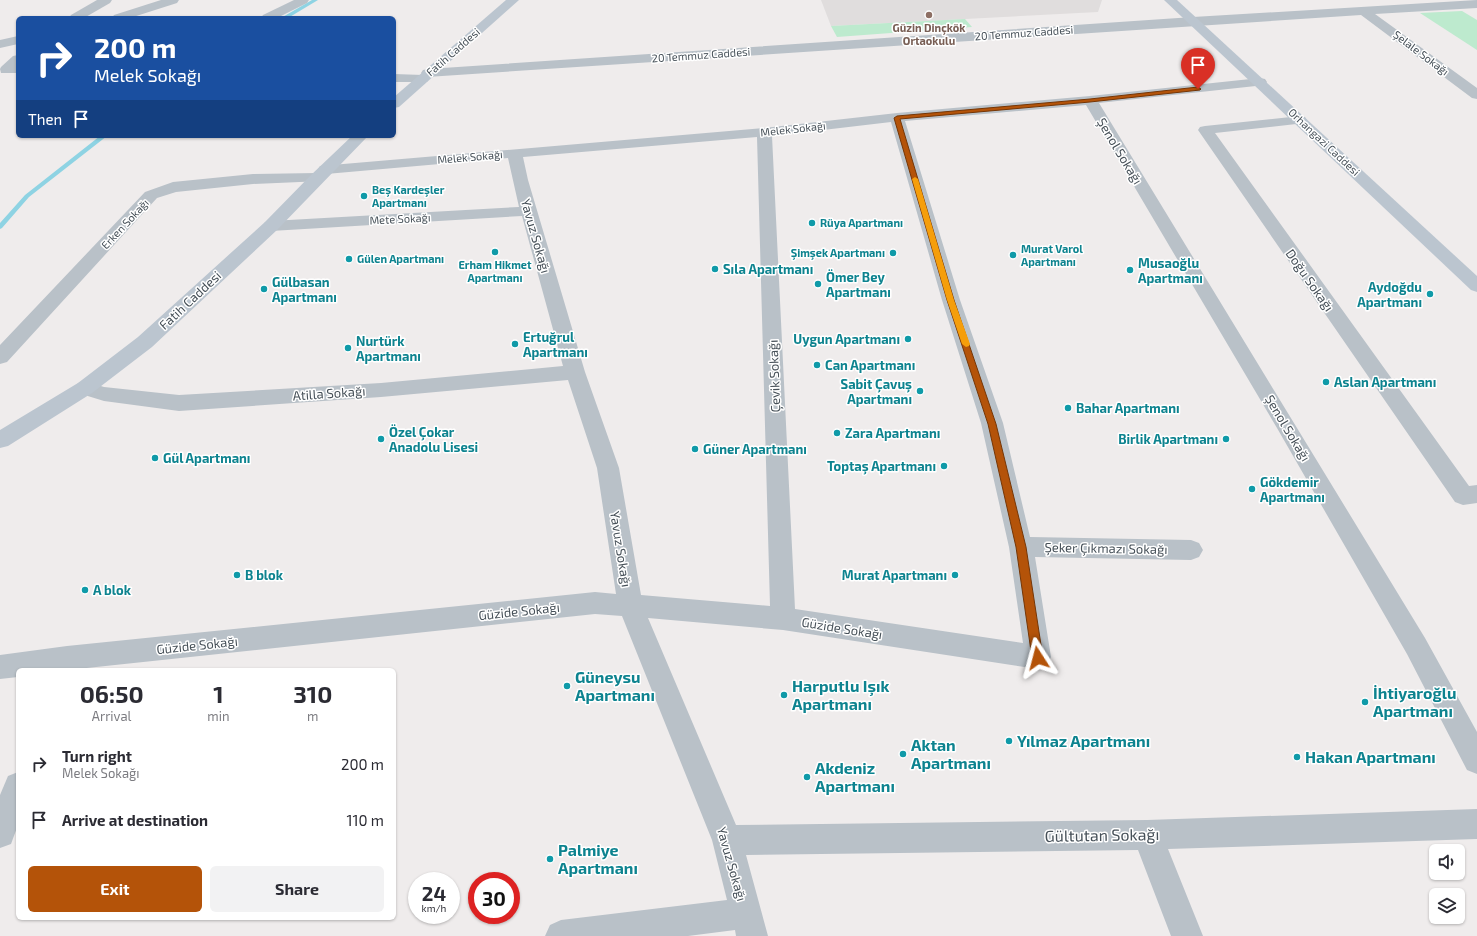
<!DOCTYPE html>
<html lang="en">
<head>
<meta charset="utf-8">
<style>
	:root { --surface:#fff; --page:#f2f2f3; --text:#2b2b33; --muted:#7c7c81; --accent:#b45309 }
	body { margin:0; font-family:"Exo 2",sans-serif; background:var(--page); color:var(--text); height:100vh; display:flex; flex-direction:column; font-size:15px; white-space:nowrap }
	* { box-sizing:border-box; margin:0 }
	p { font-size:13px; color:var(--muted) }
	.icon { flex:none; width:22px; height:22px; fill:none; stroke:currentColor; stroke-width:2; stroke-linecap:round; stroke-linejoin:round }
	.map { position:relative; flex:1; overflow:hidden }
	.sheet { position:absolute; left:16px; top:668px; width:380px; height:252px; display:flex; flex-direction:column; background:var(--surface); border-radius:6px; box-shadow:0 1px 3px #0004 }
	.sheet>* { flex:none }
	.hud { position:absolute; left:16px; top:16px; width:380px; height:122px; border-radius:6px; box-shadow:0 1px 3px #0004; background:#1a4fa0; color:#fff; overflow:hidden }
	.controls { position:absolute; left:1429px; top:844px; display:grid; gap:8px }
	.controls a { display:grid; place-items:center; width:36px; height:36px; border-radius:6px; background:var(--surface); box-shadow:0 1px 3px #0004; font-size:20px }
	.speed { position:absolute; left:408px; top:872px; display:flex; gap:8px; font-size:20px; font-weight:700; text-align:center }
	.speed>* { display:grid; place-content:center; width:52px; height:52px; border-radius:50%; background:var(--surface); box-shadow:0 1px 3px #0004; line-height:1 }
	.speed small { font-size:10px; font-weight:400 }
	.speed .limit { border:6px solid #d22; background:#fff; color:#111 }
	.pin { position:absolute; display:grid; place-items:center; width:34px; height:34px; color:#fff; margin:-41px -17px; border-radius:50% 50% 50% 0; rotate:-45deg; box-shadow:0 0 4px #0007 }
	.pin .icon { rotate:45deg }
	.me { position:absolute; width:44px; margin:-22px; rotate:351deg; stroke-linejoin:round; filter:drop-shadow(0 0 3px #0008) }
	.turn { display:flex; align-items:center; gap:14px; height:84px; padding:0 12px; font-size:18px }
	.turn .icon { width:52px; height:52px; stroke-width:2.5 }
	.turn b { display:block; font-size:28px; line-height:34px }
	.then { display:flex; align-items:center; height:38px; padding:0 12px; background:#0003; gap:8px; font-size:15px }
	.eta { display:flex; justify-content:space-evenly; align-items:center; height:68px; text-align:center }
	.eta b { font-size:24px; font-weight:700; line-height:28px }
	.action { display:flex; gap:8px; margin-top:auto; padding:8px 12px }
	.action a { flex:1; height:46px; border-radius:6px; background:var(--accent); color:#fff; font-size:16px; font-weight:700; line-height:46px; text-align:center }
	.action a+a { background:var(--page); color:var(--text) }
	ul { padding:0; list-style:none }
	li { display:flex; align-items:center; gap:12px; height:56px; padding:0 12px }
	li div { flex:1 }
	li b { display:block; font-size:15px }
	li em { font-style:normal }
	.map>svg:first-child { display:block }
</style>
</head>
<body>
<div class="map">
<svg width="1477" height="936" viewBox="0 0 1477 936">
	<rect width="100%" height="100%" fill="#efecec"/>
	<polygon fill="#e0dddd" points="821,0 1102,0 1098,12 831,26"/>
	<g fill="#bdeace">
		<polygon points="1462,11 1477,20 1477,50 1420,13"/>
		<polygon points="965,19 972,27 837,37 831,26"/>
	</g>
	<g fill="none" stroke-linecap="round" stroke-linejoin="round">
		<g fill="#8ed3e3" fill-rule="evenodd">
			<polygon points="312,0 318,0 288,18 281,18"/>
			<polygon points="100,136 107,136 29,197 2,228 0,229 0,223 25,195"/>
		</g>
		<g fill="#b9c1c8" fill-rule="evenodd">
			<polygon points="97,0 112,0 110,3 84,18 69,18 71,15"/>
			<polygon points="161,0 179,0 177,3 130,18 112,18 114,15"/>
			<polygon points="294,0 309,0 307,3 277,18 261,18 263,15"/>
			<polygon points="1477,0 1477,8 1375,14 1477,88 1477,99 1472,98 1361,15 427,77 429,79 427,82 394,82 394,74 423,75 421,73 423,70 428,69 1193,17"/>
			<polygon points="18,36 18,44 0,48 0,40"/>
			<polygon points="18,55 18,73 1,73 0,69 1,67 13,56"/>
			<path d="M1260,78L1265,79L1267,82L1265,85L1099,103L1425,638L1477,732V774L1467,770L1407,654L1277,428L1086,105L905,121L960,300L1003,423L1030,537L1191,540L1199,543L1203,550L1199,557L1191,560L1035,557L1051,657L1047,666L1038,669L783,630L648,618L736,825L1147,820L1477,809V839L1168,849L1203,936H1171L1138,850L746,855L768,936H736L735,930L688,936H545L550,925L561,920L727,900L712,840L622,616L595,614L68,670H18V677L0,679V655L67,646L595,592L616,594L597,468L568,380L381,397L179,411L104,401L78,393L75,388L78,383L85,381L104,387L179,395L381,383L563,366L522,216L271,231L265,230L263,226L265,222L271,221L519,207L508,158L326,174L320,172L318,169L320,166L764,128L897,113L1090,96ZM891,122L942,300L981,423L1009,547L1023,643L795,609L772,136ZM757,137L770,606L641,595L619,468L585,372L528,180L523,157Z"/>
			<polygon points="1300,116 1305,117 1307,120 1305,123 1215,133 1469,486 1477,485 1477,503 1463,505 1455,502 1198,130 1200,127 1205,126"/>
			<polygon points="317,173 323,175 325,178 323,181 253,184 176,192 157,198 7,362 0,364 0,345 145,192 173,182 253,174"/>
			<polygon points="18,772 18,825 11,844 0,848 0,795 8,776"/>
		</g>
		<g fill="#bbc5cf" fill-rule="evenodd">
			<polygon points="506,0 519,0 399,107 394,108 394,97"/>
			<polygon points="1164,0 1177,0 1477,276 1477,292 1471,290"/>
			<polygon points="352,136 368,136 277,230 152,347 92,393 8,446 0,448 0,430 78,383 138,337 265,222 311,175"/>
		</g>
	</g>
	<polygon fill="#b45309" stroke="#753606" points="1198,87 1201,89 1200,90 1090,102 900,119 954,300 996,424 1026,547 1043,658 1042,661 1038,663 1034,661 1032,658 1016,547 988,424 947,300 894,118 897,116 1090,99"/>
	<polygon fill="#f59e0b" points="915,177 918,179 954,300 970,344 969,346 966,347 962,344 947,300 912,179"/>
	<circle fill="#8d6e63" stroke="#fff" stroke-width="1.5" cx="929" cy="15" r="4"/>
	<g fill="#0f9aa8" stroke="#fff" stroke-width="1.5">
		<circle cx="364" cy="196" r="4"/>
		<circle cx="812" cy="223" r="4"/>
		<circle cx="495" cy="252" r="4"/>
		<circle cx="893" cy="253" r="4"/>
		<circle cx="1013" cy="255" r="4"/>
		<circle cx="349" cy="259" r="4"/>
		<circle cx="715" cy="269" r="4"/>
		<circle cx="1130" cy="270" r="4"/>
		<circle cx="818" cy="284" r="4"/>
		<circle cx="264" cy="289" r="4"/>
		<circle cx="1430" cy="294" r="4"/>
		<circle cx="908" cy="339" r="4"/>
		<circle cx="515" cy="344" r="4"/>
		<circle cx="348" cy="348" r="4"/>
		<circle cx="817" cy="365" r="4"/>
		<circle cx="1326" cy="382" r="4"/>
		<circle cx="920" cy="391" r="4"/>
		<circle cx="1068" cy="408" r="4"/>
		<circle cx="837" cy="433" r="4"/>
		<circle cx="381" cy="439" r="4"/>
		<circle cx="1226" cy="439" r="4"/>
		<circle cx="695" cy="449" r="4"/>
		<circle cx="155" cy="458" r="4"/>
		<circle cx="944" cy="466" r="4"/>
		<circle cx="1252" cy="489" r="4"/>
		<circle cx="237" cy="575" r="4"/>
		<circle cx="955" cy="575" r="4"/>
		<circle cx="85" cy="590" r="4"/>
		<circle cx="567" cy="686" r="4"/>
		<circle cx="784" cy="695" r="4"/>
		<circle cx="1365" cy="702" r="4"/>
		<circle cx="1009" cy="741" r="4"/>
		<circle cx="903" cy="754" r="4"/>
		<circle cx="1297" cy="757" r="4"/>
		<circle cx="807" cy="777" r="4"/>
		<circle cx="550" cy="859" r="4"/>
	</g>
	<g text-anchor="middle" stroke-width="3" stroke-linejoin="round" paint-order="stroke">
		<g font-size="11" font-weight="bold" fill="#785e54" stroke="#fff">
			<text x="929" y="32">Güzin Dinçkök<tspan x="929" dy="13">Ortaokulu</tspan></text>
		</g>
		<g font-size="11" fill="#465058" stroke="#fff">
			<text transform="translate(1024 33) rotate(-4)" y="4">20 Temmuz Caddesi</text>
			<text transform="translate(453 52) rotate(-41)" y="4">Fatih Caddesi</text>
			<text transform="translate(1421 53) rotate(37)" y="4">Şelale Sokağı</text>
			<text transform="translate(701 55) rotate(-4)" y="4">20 Temmuz Caddesi</text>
			<text transform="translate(793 129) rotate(-6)" y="4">Melek Sokağı</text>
			<text transform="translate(1324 142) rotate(43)" y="4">Orhangazi Caddesi</text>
			<text transform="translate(470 157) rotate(-5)" y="4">Melek Sokağı</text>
			<text transform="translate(400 219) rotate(-3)" y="4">Mete Sokağı</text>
			<text transform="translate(125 224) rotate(-47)" y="4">Erken Sokağı</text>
		</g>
		<g font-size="11" font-weight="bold" fill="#0d838f" stroke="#fff" text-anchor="start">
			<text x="372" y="194">Beş Kardeşler<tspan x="372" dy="13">Apartmanı</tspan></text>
			<text x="820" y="227">Rüya Apartmanı</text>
			<text x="1021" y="253">Murat Varol<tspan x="1021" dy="13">Apartmanı</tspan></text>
			<text x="885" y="257" text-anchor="end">Şimşek Apartmanı</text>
			<text x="357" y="263">Gülen Apartmanı</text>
			<text x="495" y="269" text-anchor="middle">Erham Hikmet<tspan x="495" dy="13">Apartmanı</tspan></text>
		</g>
		<g font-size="13" fill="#465058" stroke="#fff">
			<text transform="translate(1120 151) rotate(59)" y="5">Şenol Sokağı</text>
			<text transform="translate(536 236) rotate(74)" y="5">Yavuz Sokağı</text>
			<text transform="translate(1310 280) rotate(55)" y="5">Doğu Sokağı</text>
			<text transform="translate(190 300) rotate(-43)" y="5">Fatih Caddesi</text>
			<text transform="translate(774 376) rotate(-92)" y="5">Çevik Sokağı</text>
			<text transform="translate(329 393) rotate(-4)" y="5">Atilla Sokağı</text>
			<text transform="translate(1288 428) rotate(59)" y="5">Şenol Sokağı</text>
			<text transform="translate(1106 548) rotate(1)" y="5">Şeker Çıkmazı Sokağı</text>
			<text transform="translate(621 549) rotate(81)" y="5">Yavuz Sokağı</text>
			<text transform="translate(519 611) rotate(-6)" y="5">Güzide Sokağı</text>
			<text transform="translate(842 628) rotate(9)" y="5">Güzide Sokağı</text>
			<text transform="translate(197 645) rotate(-6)" y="5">Güzide Sokağı</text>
			<text transform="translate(732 864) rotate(74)" y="5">Yavuz Sokağı</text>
		</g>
		<g font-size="13" font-weight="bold" fill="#0d838f" stroke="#fff" text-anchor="start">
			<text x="1138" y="268">Musaoğlu<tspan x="1138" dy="15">Apartmanı</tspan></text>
			<text x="723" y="274">Sıla Apartmanı</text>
			<text x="826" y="282">Ömer Bey<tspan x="826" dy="15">Apartmanı</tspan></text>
			<text x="272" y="287">Gülbasan<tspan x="272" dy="15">Apartmanı</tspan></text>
			<text x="1422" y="292" text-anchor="end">Aydoğdu<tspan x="1422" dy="15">Apartmanı</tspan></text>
			<text x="523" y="342">Ertuğrul<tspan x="523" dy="15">Apartmanı</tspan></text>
			<text x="900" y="344" text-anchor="end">Uygun Apartmanı</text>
			<text x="356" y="346">Nurtürk<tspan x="356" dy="15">Apartmanı</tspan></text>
			<text x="825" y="370">Can Apartmanı</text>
			<text x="1334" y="387">Aslan Apartmanı</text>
			<text x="912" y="389" text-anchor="end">Sabit Çavuş<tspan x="912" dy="15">Apartmanı</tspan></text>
			<text x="1076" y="413">Bahar Apartmanı</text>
			<text x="389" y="437">Özel Çokar<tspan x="389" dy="15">Anadolu Lisesi</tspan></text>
			<text x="845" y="438">Zara Apartmanı</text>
			<text x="1218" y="444" text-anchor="end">Birlik Apartmanı</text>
			<text x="703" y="454">Güner Apartmanı</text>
			<text x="163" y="463">Gül Apartmanı</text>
			<text x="936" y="471" text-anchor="end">Toptaş Apartmanı</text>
			<text x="1260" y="487">Gökdemir<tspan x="1260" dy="15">Apartmanı</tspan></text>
			<text x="245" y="580">B blok</text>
			<text x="947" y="580" text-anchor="end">Murat Apartmanı</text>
			<text x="93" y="595">A blok</text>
		</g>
		<g font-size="16" font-weight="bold" fill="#0d838f" stroke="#fff" text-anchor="start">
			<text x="575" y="683">Güneysu<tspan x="575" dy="18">Apartmanı</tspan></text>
			<text x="792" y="692">Harputlu Işık<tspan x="792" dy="18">Apartmanı</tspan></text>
			<text x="1373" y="699">İhtiyaroğlu<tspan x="1373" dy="18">Apartmanı</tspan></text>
			<text x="1017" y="747">Yılmaz Apartmanı</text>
			<text x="911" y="751">Aktan<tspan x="911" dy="18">Apartmanı</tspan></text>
			<text x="1305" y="763">Hakan Apartmanı</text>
			<text x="815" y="774">Akdeniz<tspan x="815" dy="18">Apartmanı</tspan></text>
			<text x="558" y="856">Palmiye<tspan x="558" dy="18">Apartmanı</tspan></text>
		</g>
		<g font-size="16" fill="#465058" stroke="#fff">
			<text transform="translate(1102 835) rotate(-1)" y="6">Gültutan Sokağı</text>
		</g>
	</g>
</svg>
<div class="controls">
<a><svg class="icon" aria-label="sound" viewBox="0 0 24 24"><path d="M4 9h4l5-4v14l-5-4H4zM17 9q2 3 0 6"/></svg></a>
<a><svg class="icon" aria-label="layers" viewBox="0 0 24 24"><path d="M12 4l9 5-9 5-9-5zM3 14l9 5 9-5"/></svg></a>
</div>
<div class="speed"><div>24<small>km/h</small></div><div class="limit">30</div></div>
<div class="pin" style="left:1198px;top:89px;background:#d93025"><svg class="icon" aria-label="arrive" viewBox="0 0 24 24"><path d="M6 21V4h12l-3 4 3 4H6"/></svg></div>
<svg class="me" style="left:1038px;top:658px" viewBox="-20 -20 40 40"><path d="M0-17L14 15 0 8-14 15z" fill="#b45309" stroke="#fff" stroke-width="4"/></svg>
<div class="hud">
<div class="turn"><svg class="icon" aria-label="right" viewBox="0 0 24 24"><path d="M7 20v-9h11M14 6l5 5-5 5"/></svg><div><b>200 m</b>Melek Sokağı</div></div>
<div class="then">Then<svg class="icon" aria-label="arrive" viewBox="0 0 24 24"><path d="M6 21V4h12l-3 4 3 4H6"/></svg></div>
</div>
<section class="sheet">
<div class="eta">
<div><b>06:50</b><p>Arrival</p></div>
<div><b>1</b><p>min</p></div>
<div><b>310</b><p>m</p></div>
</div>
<ul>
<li><svg class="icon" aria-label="right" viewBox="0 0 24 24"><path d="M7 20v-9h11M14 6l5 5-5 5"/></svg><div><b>Turn right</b><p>Melek Sokağı</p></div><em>200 m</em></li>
<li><svg class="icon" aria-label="arrive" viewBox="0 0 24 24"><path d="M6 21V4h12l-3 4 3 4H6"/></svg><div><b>Arrive at destination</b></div><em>110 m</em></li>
</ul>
<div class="action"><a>Exit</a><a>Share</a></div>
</section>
</div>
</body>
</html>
